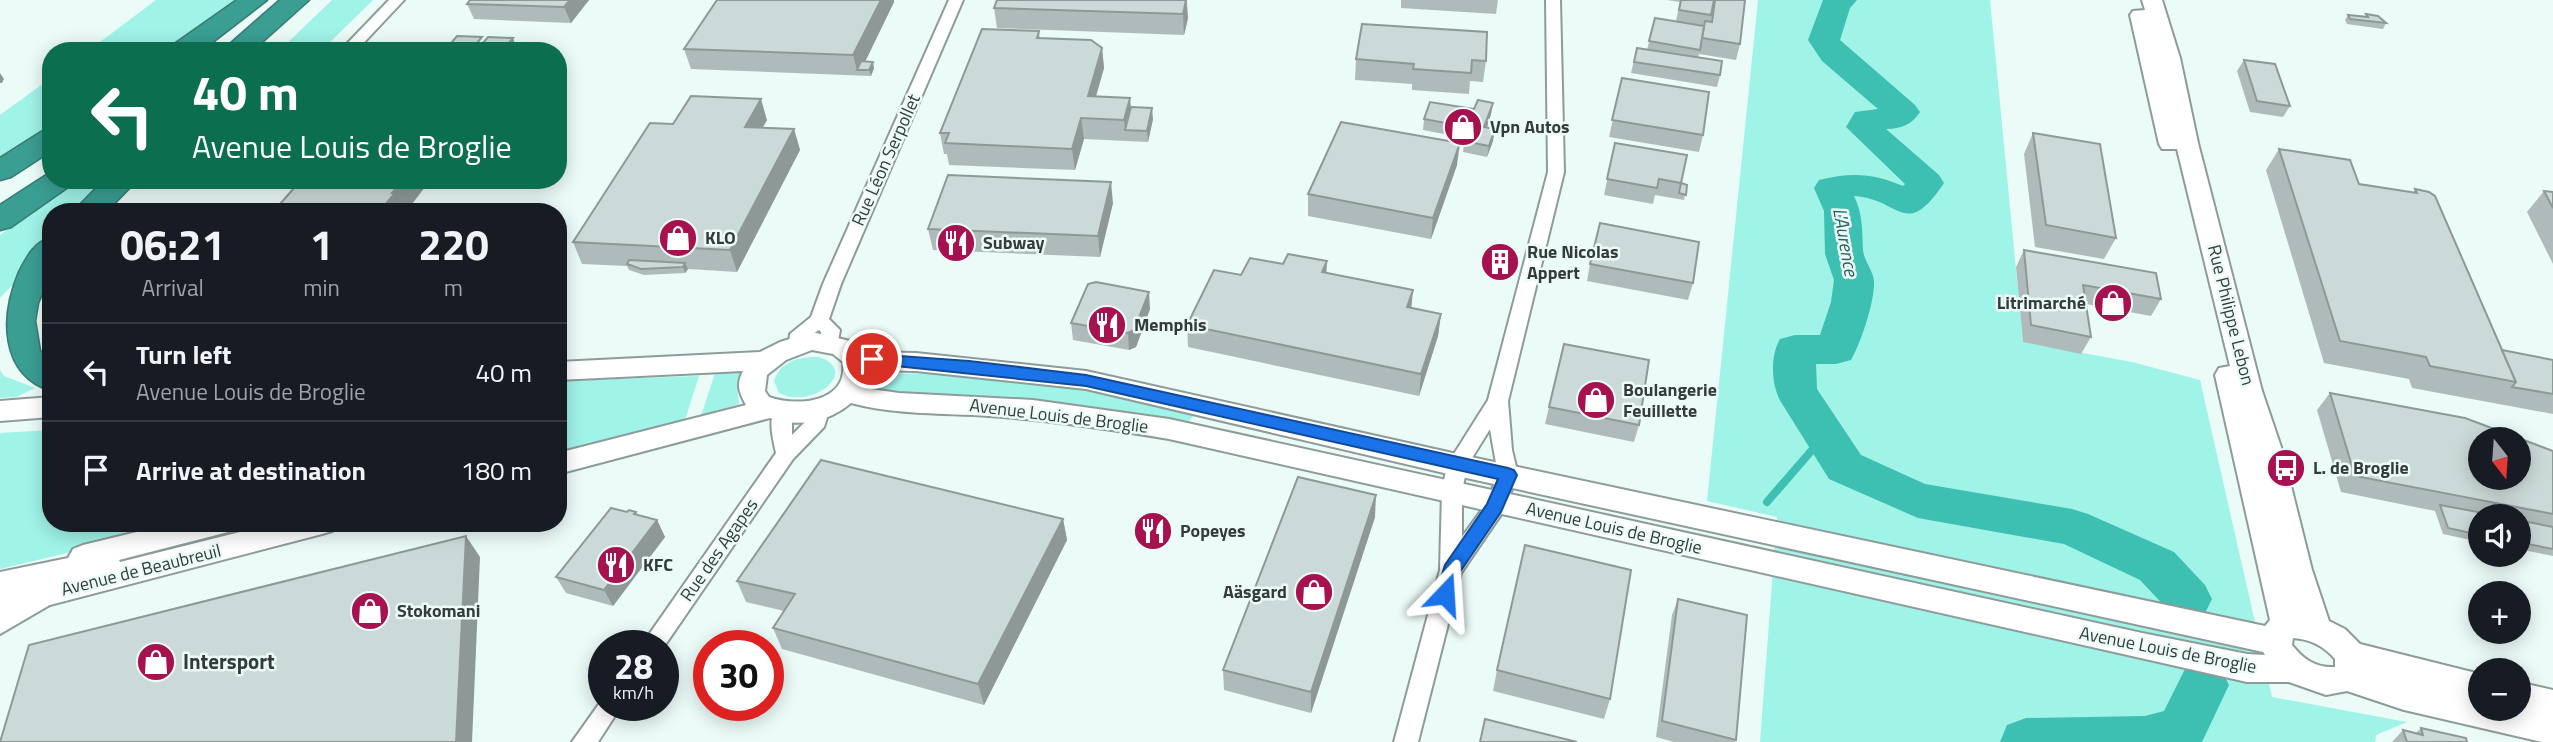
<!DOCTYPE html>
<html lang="en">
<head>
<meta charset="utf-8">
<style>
	:root { --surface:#171b24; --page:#242831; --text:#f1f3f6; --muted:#9ea1a6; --line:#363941 }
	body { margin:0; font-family:"Titillium Web",sans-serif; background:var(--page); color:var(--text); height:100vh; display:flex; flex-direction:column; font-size:26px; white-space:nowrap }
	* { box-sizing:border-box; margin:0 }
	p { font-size:23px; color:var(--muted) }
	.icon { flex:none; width:38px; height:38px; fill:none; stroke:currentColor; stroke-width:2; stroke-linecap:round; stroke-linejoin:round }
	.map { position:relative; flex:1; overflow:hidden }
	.side { position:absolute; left:42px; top:203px; width:525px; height:329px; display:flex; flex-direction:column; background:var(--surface); border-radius:28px; box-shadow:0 4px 18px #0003 }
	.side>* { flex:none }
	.top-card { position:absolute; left:42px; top:42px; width:525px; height:147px; border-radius:28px; box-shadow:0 4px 18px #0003; background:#0b6e4f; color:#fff; overflow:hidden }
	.needle { width:46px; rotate:163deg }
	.tools { position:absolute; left:2468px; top:427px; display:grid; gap:14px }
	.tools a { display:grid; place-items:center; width:63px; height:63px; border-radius:50%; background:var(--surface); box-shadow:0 4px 18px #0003; font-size:35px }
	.speed { position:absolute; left:588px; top:630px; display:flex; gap:14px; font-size:35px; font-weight:700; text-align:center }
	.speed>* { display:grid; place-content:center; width:91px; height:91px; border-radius:50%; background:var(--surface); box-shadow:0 4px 18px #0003; line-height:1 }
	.speed small { font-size:18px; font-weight:400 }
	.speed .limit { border:10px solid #d22; background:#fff; color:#111 }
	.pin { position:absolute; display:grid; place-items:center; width:60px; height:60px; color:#fff; margin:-30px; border:4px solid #fff; border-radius:50%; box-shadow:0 2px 7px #0007 }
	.me { position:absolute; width:77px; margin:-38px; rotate:20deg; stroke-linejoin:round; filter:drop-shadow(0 0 5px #0008) }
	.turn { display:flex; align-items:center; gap:24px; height:147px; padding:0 35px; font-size:32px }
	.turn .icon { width:91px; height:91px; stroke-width:2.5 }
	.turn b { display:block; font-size:49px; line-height:60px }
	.eta { display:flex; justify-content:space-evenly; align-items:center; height:119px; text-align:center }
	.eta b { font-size:42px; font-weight:700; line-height:49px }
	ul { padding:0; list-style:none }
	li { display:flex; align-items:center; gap:21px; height:98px; padding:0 35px; border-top:2px solid var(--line) }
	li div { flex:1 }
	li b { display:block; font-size:26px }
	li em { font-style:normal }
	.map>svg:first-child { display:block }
</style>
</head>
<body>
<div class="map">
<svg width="2553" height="742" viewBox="0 0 2553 742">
	<rect width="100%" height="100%" fill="#ebfbf8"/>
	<g fill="#a0f3e7">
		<polygon points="156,0 240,0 173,51 88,51"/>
		<polygon points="332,0 373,0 321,51 279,51"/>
		<polygon points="1758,0 1990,0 2023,342 2132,362 2200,380 2272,697 2407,722 2376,735 2375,742 1760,742 1777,517 1707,501"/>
		<polygon points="51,78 51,131 0,162 0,115"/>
		<polygon points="77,180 117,180 84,212 51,212 51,244 0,298 0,235"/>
		<path d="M819,357C861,371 812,410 779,393L774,381C780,361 800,356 819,357Z"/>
		<polygon points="0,370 4,376 35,388 16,397 0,398"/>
		<polygon points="742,372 737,385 739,404 701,416 715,373"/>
		<polygon points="943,373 1068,383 1191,413 1193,417 1189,421 1179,422 1147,415 1057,404 865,392 873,374"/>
		<polygon points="699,376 685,420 558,452 558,381"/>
		<polygon points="51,430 51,523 192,523 0,569 0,433"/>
	</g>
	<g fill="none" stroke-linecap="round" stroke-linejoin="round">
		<polyline stroke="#3dbfb1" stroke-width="8" points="1767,502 1825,435"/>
		<g fill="#3dbfb1" fill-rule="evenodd">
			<path d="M1823,0H1857L1850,8L1840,40L1915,105L1920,112C1912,124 1902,129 1886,129L1939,175L1944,183C1905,241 1901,199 1854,196C1863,214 1862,230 1863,250C1864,261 1873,270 1874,281C1875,301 1861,343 1851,360L1836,364H1816L1817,389L1861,455L1925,484L2072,509L2088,514L2174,552L2205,585L2212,599L2205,613L2188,619L2171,613L2140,580L2064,544L1918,518L1829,479L1781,402C1771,385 1770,356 1780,339L1795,335H1820L1831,302L1834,280L1825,254L1824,211L1814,188L1819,180C1850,172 1874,173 1903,186L1905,184L1846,127L1855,112L1878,109L1822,61L1808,40Z"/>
			<polygon points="2203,663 2221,669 2229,685 2202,742 2000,742 2007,725 2026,718 2145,716 2164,711 2185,669"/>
		</g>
		<g stroke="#8d9c9a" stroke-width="4">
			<g id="street">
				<polygon points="389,0 404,0 356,51 340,51"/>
				<polygon points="949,0 963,0 841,284 829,319 840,330 837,347 823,347 821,342 821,332 819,330 808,337 805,349 791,349 789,344 790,334 811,317 823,284"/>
				<path d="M1546,0H1560L1564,172L1508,401L1512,450L1518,475L1502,513L1461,573L1418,742H1394L1440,570L1442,491L1447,465L1488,400L1548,172ZM1490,429L1498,475L1486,504L1462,537V491L1467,466Z"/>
				<path d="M819,404L826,406L829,411L824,427L793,459L663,648V646H641L776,453C773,439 768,422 775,409L782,407L789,409L792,414V435L808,419L812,406Z"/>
				<polygon points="40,591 48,594 51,600 48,606 0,634 0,613"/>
				<polygon points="604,697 604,705 622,705 598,742 572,742"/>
			</g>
		</g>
		<g stroke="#8d9c9a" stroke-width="4">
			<g id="secondary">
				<path d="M2142,0H2162L2180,58L2198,143L2262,391L2282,450L2312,570L2329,621L2345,629L2360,644L2480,674V709H2518V682L2553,690V742H2542L2404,710L2347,691L2326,695L2289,682H2247L1169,439C1109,429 1049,420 989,416C943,413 896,415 851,403C829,422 797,428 770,418L558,474V453L746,405C739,392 736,385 743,371L558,380V362L760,352L780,342L812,332L850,341L865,352L916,353L1086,371L1457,454L2265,626L2270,620L2215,375L2219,368L2230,366L2177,149H2162L2159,144L2130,15L2133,11L2145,10ZM812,350L833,354L843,362C848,403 797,407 769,397L765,391L767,375L786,360ZM870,370L916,371L1086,389L1457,476L2263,652L2265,655L2247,654L2142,633L1169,419L1033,400L899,393L864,388ZM2293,638C2310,639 2324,646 2335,659V667C2316,668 2304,660 2292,645Z"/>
				<polygon points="51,397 51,417 0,421 0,401"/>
				<polygon points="174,523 236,523 232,531 119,560 120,562 276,523 336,523 332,531 322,534 0,618 0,572 68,558 73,549 83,545"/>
			</g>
		</g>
		<g stroke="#387b74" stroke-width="3">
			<g id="highway">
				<polygon points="237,0 267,0 201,51 170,51 173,45"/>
				<polygon points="280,0 309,0 252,51 222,51"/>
				<polygon points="51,129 51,151 11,177 0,180 0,158 41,132"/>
				<polygon points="51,172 51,180 72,180 68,187 11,227 0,230 0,205"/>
				<polygon points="104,180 137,180 106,212 73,212"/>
				<path d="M51,238V273L38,303L35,321L40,351L51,362V391C0,374 0,317 19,272C27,257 34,242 51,238Z"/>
			</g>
		</g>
		<use href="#street" fill="#fff" fill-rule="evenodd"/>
		<use href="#secondary" fill="#fff" fill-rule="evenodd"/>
		<use href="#highway" fill="#3a9e93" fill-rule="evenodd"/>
	</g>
	<g fill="#afbbba">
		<polygon points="470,0 589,0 571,23 474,19 467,4"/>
		<polygon points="997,0 1187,0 1188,18 1184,35 997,28 994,8"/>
		<polygon points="1401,0 1498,0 1496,14 1401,8"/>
		<polygon points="1667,0 1745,0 1740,44 1736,60 1699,54 1698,58 1720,75 1717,87 1631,73 1637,48 1647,50 1655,18 1676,21 1680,2"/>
		<polygon points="894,2 865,62 874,68 871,76 691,69 684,49"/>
		<polygon points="2366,14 2386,23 2383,29 2347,24 2345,20 2348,15 2365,17"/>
		<polygon points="1362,24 1486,61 1483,82 1470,81 1469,94 1412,90 1412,84 1355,80 1356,59"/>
		<polygon points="1039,31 1040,38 1102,48 1104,68 1096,96 1131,107 1153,119 1148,142 1084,139 1075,170 949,165 947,154 944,154 940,133"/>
		<polygon points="2244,60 2290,106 2283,117 2250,112 2237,71"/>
		<polygon points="1622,78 1703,135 1699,152 1609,137"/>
		<polygon points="1493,103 1491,114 1487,128 1493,141 1487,157 1463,152 1465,138 1423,130 1424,119 1474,109"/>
		<polygon points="767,120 763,127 794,129 800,150 737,272 688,269 685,273 644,275 629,270 627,266 582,264 573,242 673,124"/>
		<polygon points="2033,133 2116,238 2104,259 2035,247 2024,154"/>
		<polygon points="1615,143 1687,155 1681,183 1687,185 1684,200 1655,195 1653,204 1604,195"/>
		<polygon points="2279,149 2359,184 2413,193 2415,189 2502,350 2553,360 2553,414 2412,388 2409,379 2324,363 2266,170"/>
		<polygon points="1457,165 1431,239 1308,216 1308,194"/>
		<polygon points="2544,191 2553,192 2553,264 2527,212"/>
		<polygon points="1113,203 1100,257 933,250 928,229"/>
		<polygon points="2024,250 2161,299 2151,316 2086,304 2091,337 2081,354 2023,342 2016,267"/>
		<polygon points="1493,258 1508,259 1506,266 1492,264"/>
		<polygon points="1283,264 1327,273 1412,308 1441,314 1438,336 1419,396 1188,347 1187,325 1241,275"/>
		<polygon points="1590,264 1693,283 1688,300 1587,281"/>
		<polygon points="1150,309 1136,347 1129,350 1073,340 1071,323"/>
		<polygon points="2330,393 2553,451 2553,556 2518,549 2518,516 2480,516 2480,542 2443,534 2435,511 2341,492 2317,410"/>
		<polygon points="1549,407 1639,425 1634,442 1545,424"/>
		<polygon points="627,512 636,512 638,515 657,520 665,537 613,606 566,593 556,577"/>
		<polygon points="1375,517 1311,713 1224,690 1223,670"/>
		<polygon points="1063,519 1067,540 984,705 782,649 773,628 784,611 746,602 737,581"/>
		<polygon points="1678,599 1736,740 1735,742 1674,742 1656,737 1672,615"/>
		<polygon points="1497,670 1610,699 1604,719 1493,691"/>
		<polygon points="2421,728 2467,742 2392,742 2403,730 2416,733"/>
	</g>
	<g fill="#8e9997">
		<polygon points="570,0 589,0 571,23 564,7"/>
		<polygon points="881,0 894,0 894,2 861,70 857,70 853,55"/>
		<polygon points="1186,0 1188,18 1184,35 1183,14"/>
		<polygon points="513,38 518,51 502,51"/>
		<polygon points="1102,48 1104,68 1090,117 1088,96"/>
		<polygon points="873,62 874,68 871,76 869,70"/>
		<polygon points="0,73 4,79 2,83 0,83"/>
		<polygon points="1130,98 1132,118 1125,130 1124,120"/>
		<polygon points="761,99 767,120 751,148 745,127"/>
		<polygon points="1493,103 1491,114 1483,139 1484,127"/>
		<polygon points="1152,108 1153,119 1148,142 1147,131"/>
		<polygon points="1081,118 1084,139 1075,170 1072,149"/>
		<polygon points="794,129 800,150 737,272 730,250"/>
		<polygon points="1495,129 1493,141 1487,157 1489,146"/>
		<polygon points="1460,143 1457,165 1431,239 1433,218"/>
		<polygon points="403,180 427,180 428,183 406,212 379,212"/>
		<polygon points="1111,182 1113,203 1100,257 1098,236"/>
		<polygon points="1327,261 1326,283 1322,272"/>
		<polygon points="685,263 688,269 685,273 683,267"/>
		<polygon points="1413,290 1411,312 1407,307"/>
		<polygon points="1149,292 1150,309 1136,347 1129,350 1128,333"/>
		<polygon points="1441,314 1438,336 1419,396 1421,374"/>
		<polygon points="1376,495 1375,517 1311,713 1311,692"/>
		<polygon points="1063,519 1067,540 984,705 978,684"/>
		<polygon points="657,520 665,537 613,606 604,590"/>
		<polygon points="466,536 480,557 472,742 456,742"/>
	</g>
	<g fill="#cbdad8" stroke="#8e9997" stroke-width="2" fill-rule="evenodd">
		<polygon points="470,0 570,0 564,7 467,4"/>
		<polygon points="717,0 881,0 853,55 684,49"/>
		<polygon points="997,0 1186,0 1183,14 994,8"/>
		<polygon points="1681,0 1714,0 1711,15 1679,10"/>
		<polygon points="1715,0 1745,0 1740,44 1702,38 1705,21 1712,22"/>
		<polygon points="2366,14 2378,16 2386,23 2350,19 2348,15 2368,17"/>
		<polygon points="1655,18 1704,26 1700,50 1649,41"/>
		<polygon points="1362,24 1487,32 1486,61 1472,60 1471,73 1413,69 1414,64 1356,59"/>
		<polygon points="982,29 1039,31 1037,38 1091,40 1102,48 1088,96 1130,98 1124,120 1081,118 1072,149 945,143 949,133 940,133"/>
		<polygon points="457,36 482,37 477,43 483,43 488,37 513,38 502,51 447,51 449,49 447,48"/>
		<polygon points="1637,48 1722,61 1720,75 1634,62"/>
		<polygon points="2244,60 2275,64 2290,106 2257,101"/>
		<polygon points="861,61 873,62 869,70 857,70"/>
		<polygon points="1622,78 1709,92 1703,135 1612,120"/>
		<polygon points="691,96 761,99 745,127 794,129 730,250 573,242 650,123 673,124"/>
		<polygon points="1478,100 1493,103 1484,127 1495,129 1489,146 1464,141 1468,127 1424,119 1430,102 1474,109"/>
		<polygon points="1131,107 1152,108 1147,131 1125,130"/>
		<polygon points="1341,122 1460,143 1433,218 1308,194"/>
		<polygon points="2033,133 2100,144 2116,238 2046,225"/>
		<polygon points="1615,143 1687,155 1681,183 1659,179 1657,188 1607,179"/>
		<polygon points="2279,149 2350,160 2359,184 2417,193 2415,189 2429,192 2435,196 2516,382 2430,366 2426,357 2340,341"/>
		<polygon points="948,175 1111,182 1098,236 928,229"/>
		<polygon points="301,180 403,180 392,193 395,193 379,212 273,212"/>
		<polygon points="1681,183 1687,185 1686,195 1679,193"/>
		<polygon points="2544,191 2553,192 2553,208"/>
		<polygon points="1600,223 1699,242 1693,283 1590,264"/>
		<polygon points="2024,250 2156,273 2161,299 2083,285 2091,337 2031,325"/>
		<polygon points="1496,251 1509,254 1507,260 1493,258"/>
		<polygon points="1288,254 1327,261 1322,272 1413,290 1407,307 1441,314 1421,374 1187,325 1214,270 1241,275 1250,258 1283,264"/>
		<polygon points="629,260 685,263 683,267 641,269 627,264"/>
		<polygon points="1096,282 1149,292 1134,330 1128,333 1071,323 1088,284"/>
		<polygon points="1564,344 1649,360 1639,425 1549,407"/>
		<polygon points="2502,350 2553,360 2553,394 2512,387 2516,382"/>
		<path d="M2330,393L2465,418L2553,451V514L2355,476ZM2480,439H2518V478H2480Z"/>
		<polygon points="821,460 1063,519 978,684 773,628 795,594 737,581"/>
		<polygon points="1298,477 1376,495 1311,692 1223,670"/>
		<polygon points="2440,505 2499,516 2480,516 2480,535 2448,528"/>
		<polygon points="611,508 627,512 629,510 636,512 634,514 657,520 604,590 556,577"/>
		<polygon points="2518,520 2553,527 2553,549 2518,542"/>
		<polygon points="466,536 456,742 0,742 29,645"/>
		<polygon points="1525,545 1631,570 1610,699 1497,670"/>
		<polygon points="1678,599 1747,615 1736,740 1662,721"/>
		<polygon points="1485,719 1577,742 1480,742"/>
		<polygon points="2421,728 2466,738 2467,742 2407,742 2403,730 2423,735"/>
	</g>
	<polygon fill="#1a73e8" stroke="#114b97" stroke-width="2" points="872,354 969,361 1086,375 1508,468 1514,470 1517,475 1501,512 1460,572 1451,600 1445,602 1438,600 1436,594 1445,565 1487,504 1498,479 1086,386 867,363 864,359 867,356"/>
	<defs>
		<g id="shop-disc" transform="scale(2.0125)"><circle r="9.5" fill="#a6124f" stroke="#ebfbf8"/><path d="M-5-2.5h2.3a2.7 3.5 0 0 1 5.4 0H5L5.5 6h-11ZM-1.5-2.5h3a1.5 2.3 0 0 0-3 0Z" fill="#fff"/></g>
		<g id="restaurant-disc" transform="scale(2.0125)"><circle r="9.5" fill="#a6124f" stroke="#ebfbf8"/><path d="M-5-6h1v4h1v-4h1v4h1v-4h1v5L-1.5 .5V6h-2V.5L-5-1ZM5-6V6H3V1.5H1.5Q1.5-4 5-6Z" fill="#fff"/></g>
		<g id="building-disc" transform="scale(2.0125)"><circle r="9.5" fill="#a6124f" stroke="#ebfbf8"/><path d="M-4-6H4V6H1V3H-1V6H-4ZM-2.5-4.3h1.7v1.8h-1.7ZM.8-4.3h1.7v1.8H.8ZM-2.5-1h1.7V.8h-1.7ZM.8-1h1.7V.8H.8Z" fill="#fff"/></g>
		<g id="bus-disc" transform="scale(2.0125)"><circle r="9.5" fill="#a6124f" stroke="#ebfbf8"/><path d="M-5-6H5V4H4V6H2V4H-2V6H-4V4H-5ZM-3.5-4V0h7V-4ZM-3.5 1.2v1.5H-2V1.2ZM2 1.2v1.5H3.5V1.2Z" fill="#fff"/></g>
	</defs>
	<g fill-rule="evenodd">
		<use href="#shop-disc" x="1463" y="127"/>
		<use href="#shop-disc" x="678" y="238"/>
		<use href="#restaurant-disc" x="956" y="243"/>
		<use href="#building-disc" x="1500" y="262"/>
		<use href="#shop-disc" x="2113" y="303"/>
		<use href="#restaurant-disc" x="1107" y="325"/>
		<use href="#shop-disc" x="1596" y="400"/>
		<use href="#bus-disc" x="2286" y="468"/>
		<use href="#restaurant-disc" x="1153" y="531"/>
		<use href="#restaurant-disc" x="616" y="565"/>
		<use href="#shop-disc" x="1314" y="592"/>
		<use href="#shop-disc" x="370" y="611"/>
		<use href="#shop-disc" x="156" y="662"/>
	</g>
	<g text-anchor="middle" stroke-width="5" stroke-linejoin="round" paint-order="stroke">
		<g font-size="18" font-weight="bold" fill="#353b3a" stroke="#ebfbf8" text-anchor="start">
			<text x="1490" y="133">Vpn Autos</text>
			<text x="705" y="244">KLO</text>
			<text x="983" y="249">Subway</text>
			<text x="1527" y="258">Rue Nicolas<tspan x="1527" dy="21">Appert</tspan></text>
			<text x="2086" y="309" text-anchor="end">Litrimarché</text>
			<text x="1134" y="331">Memphis</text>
			<text x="1623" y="396">Boulangerie<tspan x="1623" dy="21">Feuillette</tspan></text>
			<text x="2313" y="474">L. de Broglie</text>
			<text x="1180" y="537">Popeyes</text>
			<text x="643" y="571">KFC</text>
			<text x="1287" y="598" text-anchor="end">Aäsgard</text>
			<text x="397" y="617">Stokomani</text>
		</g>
		<g font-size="18" fill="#353b3a" stroke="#ebfbf8">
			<text transform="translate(886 160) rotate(-66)" y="6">Rue Léon Serpollet</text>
			<text transform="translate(2231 315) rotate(76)" y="6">Rue Philippe Lebon</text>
			<text transform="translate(1059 416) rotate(7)" y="6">Avenue Louis de Broglie</text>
			<text transform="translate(1614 528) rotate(13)" y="6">Avenue Louis de Broglie</text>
			<text transform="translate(719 550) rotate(-55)" y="6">Rue des Agapes</text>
			<text transform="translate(141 570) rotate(-14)" y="6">Avenue de Beaubreuil</text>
			<text transform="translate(2168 650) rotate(11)" y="6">Avenue Louis de Broglie</text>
		</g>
		<g font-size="19" font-style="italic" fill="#2c615a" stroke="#ebfbf8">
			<text transform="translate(1846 242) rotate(80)" y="7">L'Aurence</text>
		</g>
		<g font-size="21" font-weight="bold" fill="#353b3a" stroke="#ebfbf8" text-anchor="start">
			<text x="183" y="669">Intersport</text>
		</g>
	</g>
</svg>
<div class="tools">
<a><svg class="needle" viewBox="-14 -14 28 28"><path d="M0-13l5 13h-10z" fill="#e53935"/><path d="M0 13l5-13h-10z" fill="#9ea1a6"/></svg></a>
<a><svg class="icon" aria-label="sound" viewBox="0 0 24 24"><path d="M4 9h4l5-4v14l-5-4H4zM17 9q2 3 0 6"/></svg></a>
<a>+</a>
<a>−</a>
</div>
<div class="speed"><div>28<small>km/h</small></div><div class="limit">30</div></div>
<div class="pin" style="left:872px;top:359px;background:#d93025"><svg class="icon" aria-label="arrive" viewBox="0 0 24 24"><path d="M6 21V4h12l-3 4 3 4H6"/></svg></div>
<svg class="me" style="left:1445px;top:594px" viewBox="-20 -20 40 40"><path d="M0-17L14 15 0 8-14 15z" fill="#1a73e8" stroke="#fff" stroke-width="4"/></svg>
<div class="top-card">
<div class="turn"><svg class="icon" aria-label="left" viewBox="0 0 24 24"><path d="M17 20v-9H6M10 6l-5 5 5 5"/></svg><div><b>40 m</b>Avenue Louis de Broglie</div></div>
</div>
<section class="side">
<div class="eta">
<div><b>06:21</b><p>Arrival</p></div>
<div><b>1</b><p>min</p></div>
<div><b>220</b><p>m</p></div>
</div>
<ul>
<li><svg class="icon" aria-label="left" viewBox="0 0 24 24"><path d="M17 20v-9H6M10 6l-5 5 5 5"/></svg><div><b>Turn left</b><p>Avenue Louis de Broglie</p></div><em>40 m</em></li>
<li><svg class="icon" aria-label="arrive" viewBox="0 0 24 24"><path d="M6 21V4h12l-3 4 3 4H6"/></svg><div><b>Arrive at destination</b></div><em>180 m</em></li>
</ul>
</section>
</div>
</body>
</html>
